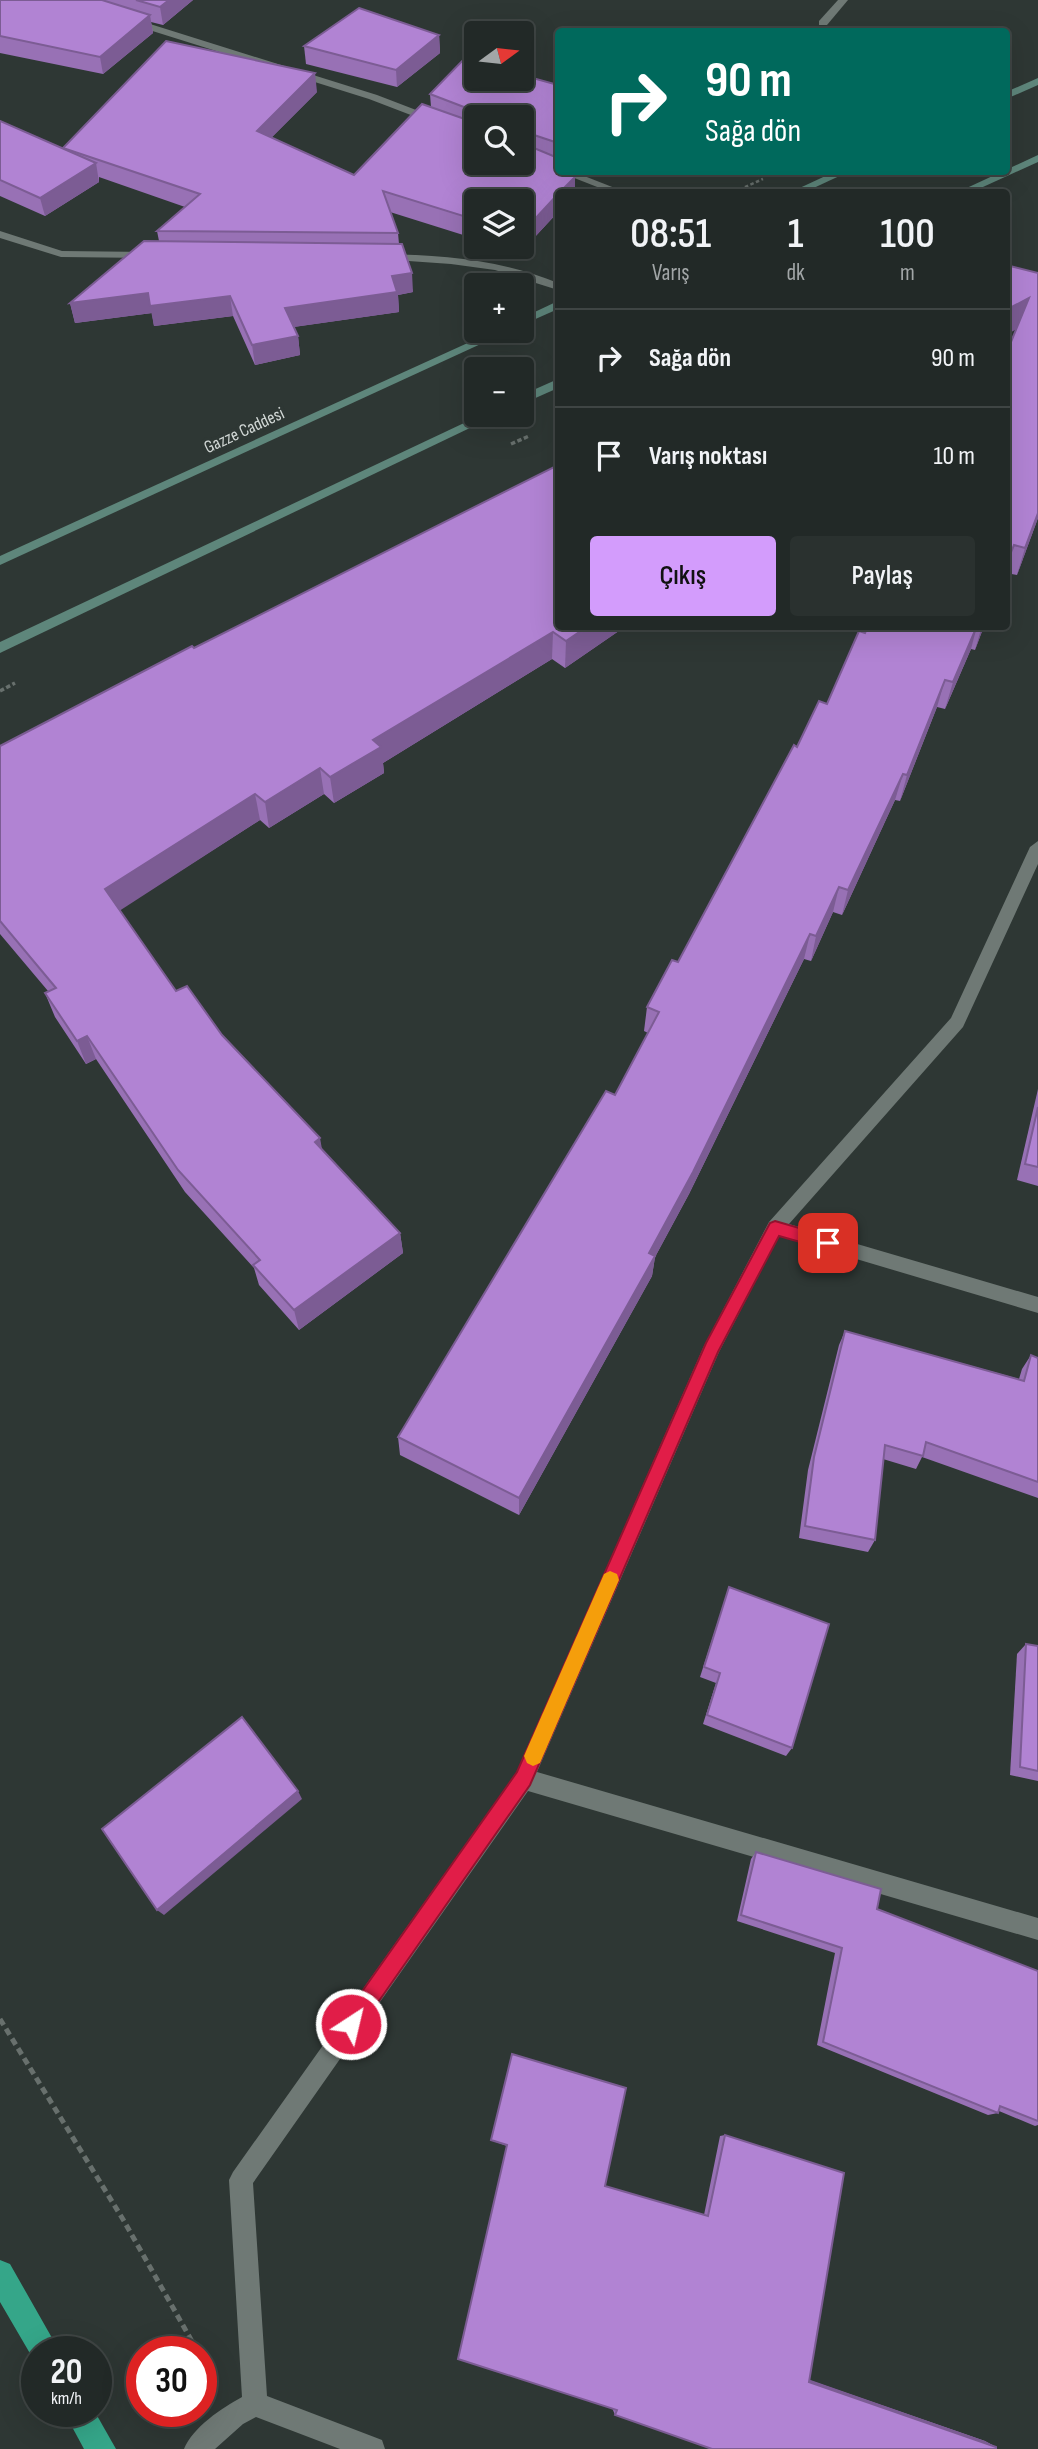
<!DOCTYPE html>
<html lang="tr">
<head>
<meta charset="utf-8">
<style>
	:root { --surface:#222927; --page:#2a312f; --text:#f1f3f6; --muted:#a2a6a7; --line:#3f4544; --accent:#d39cfc }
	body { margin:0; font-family:"Sofia Sans Condensed",sans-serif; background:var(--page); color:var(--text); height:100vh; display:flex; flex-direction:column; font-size:26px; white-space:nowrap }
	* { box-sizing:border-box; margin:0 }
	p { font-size:23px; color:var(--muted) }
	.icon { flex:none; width:38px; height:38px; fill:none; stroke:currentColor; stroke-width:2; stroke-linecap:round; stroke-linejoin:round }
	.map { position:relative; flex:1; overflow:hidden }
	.details { position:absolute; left:555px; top:189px; width:455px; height:441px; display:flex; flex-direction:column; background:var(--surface); border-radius:7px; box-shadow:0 7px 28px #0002,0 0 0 2px var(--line) }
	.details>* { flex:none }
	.hud { position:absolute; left:555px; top:28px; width:455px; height:147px; border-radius:7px; box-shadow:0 7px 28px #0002,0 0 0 2px var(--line); background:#00695c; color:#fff; overflow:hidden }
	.needle { width:46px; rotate:75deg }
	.fabs { position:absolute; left:464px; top:21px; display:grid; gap:14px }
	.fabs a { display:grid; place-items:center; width:70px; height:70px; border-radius:7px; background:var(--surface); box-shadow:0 7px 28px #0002,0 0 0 2px var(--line); font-size:35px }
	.speed { position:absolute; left:21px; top:2336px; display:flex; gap:14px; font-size:35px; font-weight:700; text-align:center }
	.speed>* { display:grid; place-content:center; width:91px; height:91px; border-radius:50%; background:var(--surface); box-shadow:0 7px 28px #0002,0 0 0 2px var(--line); line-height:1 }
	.speed small { font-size:18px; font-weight:400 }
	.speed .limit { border:10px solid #d22; background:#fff; color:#111 }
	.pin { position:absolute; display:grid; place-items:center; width:60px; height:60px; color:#fff; margin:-30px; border-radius:14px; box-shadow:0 4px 10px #0006 }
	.me { position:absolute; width:77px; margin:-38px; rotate:35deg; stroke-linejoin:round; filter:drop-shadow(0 0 5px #0008) }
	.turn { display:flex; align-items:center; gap:24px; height:147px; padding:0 35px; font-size:32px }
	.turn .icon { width:91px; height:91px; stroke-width:2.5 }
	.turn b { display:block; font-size:49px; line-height:60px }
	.eta { display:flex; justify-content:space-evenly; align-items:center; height:119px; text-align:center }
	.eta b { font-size:42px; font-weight:600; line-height:49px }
	.cta { display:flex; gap:14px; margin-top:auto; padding:14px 35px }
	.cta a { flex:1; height:80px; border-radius:7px; background:var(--accent); color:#111; font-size:28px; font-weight:600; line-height:80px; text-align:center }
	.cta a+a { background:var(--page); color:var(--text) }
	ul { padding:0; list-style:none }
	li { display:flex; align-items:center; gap:21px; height:98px; padding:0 35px; border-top:2px solid var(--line) }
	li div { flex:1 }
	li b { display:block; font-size:26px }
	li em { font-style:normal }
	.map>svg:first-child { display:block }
</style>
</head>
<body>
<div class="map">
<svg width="1038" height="2449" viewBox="0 0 1038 2449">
	<rect width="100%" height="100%" fill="#2e3734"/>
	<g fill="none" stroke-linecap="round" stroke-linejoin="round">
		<polyline stroke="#68706d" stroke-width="2.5" stroke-dasharray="3.5 2.5" stroke-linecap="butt" points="734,192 763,179"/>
		<g stroke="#68706d" stroke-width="3.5" stroke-dasharray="4.5 2.5" stroke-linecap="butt">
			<polyline points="511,444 529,436"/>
			<polyline points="0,691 15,683"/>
		</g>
		<g stroke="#68706d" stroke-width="5" stroke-dasharray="7 4.5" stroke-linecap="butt">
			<polyline points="0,2019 124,2221 198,2352"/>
			<polyline points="201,2358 207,2367"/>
		</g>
		<g fill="#6f7975" fill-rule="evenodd">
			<polygon points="838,0 848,0 827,25 819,25 819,21"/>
			<polygon points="131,18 377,95 476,133 476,140 369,99 127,23 126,21"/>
			<polygon points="559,172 574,172 625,192 610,192"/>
			<polygon points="0,231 62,251 149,252 155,255 149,258 61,257 0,238"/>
			<path d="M384,254C444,255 502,260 558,283V290L495,270L451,264L380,259L378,257Z"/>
			<path d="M1038,841V864L963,1027L789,1224L1038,1297V1313L779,1236L719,1352L537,1772L1038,1918V1940L528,1791L253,2183L267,2396L382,2440L385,2449H340L256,2417L243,2424L215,2449H184C193,2427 222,2408 242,2397L229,2180L233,2172L517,1772L703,1348L769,1222L951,1018L1030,847Z"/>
		</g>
		<g fill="#5e867b" fill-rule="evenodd">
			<polygon points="1038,78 1038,85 1006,99 1006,92"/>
			<polygon points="1038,155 1038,162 972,192 958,192"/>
			<polygon points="834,172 848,172 805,192 791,192"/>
			<polygon points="558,301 558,309 522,325 522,318"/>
			<polygon points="494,331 509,331 0,565 0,556"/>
			<polygon points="558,379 558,388 522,404 522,395"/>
			<polygon points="481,415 497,415 0,653 0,642"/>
		</g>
		<g fill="#35a689" fill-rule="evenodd">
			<polygon points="0,2260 10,2264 60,2352 37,2352 37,2363 35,2362 0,2302"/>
			<polygon points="64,2412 95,2412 116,2449 84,2449"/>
		</g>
	</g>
	<g fill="#9871b5" fill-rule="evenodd">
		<polygon points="0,0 193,0 163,25 151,22 153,33 103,74 0,53"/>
		<polygon points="439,35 440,53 397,87 306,64 304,46"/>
		<path d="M558,85V172H575V175L558,192V212L520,253L502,247H522V201H476V239L390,212L398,233L399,244L413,292L398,295L399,312L293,327L298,336L300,355L255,365L233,316L154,326L152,313L75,323L70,303L159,241L157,231L185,207L99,177V182L45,216L0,196V121L63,149V148L317,92L271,138L354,175L431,107L430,94ZM476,117H522V163H476Z"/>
		<polygon points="1038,273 1038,518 1017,575 1006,573 1006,354"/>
		<polygon points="626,626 565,668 552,659 383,763 384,773 334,803 324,794 269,828 260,820 119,910 176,991 222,1035 322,1149 400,1233 403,1253 299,1330 259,1285 254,1268 185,1192 96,1059 86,1064 55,1017 45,993 48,991 0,934 0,746 194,648"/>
		<polygon points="868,626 984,626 975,650 971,649 945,709 937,707 900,801 895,800 842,915 833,912 811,961 804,959 689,1194 655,1257 652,1276 519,1515 400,1455 398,1437 615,1095 648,1033 644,1031 647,1007 678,962 797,747 827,704"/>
		<polygon points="1038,1089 1038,1186 1017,1180"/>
		<polygon points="845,1331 1019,1379 1022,1369 1031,1355 1038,1358 1038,1498 922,1457 916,1469 883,1459 875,1540 868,1552 799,1538 808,1470 839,1345"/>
		<polygon points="729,1587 792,1748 786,1756 703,1724 716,1683 700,1677"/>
		<polygon points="1026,1644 1038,1646 1038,1781 1010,1775 1017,1654"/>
		<polygon points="756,1852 877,1909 1038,1971 1038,2125 1035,2126 999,2111 998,2113 988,2115 817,2045 835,1953 737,1921 751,1859"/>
		<polygon points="512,2054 605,2186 704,2215 720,2136 725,2135 809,2380 985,2441 996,2447 615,2415 507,2146 491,2140"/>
	</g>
	<g fill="#7c5c94">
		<polygon points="169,0 193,0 163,25 160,7"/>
		<polygon points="150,15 153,33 103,74 100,57"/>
		<polygon points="439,35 440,53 397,87 396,70"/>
		<polygon points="315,73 317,92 259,150 257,131"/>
		<polygon points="96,163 99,182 45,216 40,198"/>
		<polygon points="570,172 575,172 575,192 560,192"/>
		<polygon points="558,194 558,212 520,253 522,233"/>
		<polygon points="412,273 413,292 398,295 399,312 287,328 285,308 392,276"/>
		<polygon points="148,293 152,313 75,323 70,303"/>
		<polygon points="230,296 233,316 154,326 150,306"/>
		<polygon points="1029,298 1022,326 1006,335 1006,310"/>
		<polygon points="298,336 300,355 255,365 252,345"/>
		<polygon points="1038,513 1038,518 1017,575 1025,548"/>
		<polygon points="588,626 626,626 565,668 566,641"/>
		<polygon points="977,626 971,649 945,709 953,682"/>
		<polygon points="982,626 984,626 975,650"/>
		<polygon points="553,632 552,659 383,763 384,773 334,803 330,777 373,740"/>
		<polygon points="945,680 937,707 900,801 907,775"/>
		<polygon points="320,768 324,794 269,828 265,802"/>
		<polygon points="903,774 895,800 842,915 848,890"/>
		<polygon points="255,794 260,820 113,915 105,889"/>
		<polygon points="839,887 833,912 811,961 816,936"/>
		<polygon points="810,934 804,959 689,1194 655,1257 652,1276 519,1515 519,1498 649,1253"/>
		<polygon points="87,1036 96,1059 86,1064 77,1041"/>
		<polygon points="320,1138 324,1160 315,1142"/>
		<polygon points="400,1233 403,1253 299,1330 294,1310"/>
		<polygon points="298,1791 302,1799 164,1915 157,1910"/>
		<polygon points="802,2377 985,2441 996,2447 809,2382"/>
	</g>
	<g fill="#b183d3" stroke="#7c5c94" stroke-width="2">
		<polygon points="0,0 102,0 150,15 100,57 0,36"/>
		<polygon points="136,0 169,0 160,7"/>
		<polygon points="359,8 439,35 396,70 304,46"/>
		<polygon points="166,41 315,73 257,131 354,175 422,104 476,123 476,163 522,163 522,143 558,158 558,172 570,172 569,174 576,176 560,192 558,192 558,194 522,233 522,201 476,201 476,220 383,191 398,233 157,231 200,194 63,148"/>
		<polygon points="464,59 476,62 476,79 522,79 522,75 558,85 558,143 522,131 522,117 477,117 477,112 430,94"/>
		<polygon points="0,121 96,163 40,198 0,180"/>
		<polygon points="144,241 402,244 412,273 392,276 397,292 285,308 298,336 252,345 230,296 150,306 148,293 70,303"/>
		<polygon points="1006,265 1038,273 1038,513 1025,548 1014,545 1006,564 1006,354 1029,298 1006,310"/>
		<polygon points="558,465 558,626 588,626 566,641 553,632 373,740 381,747 330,777 320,768 265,802 255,794 105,889 176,991 187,986 222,1035 320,1138 315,1142 400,1233 294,1310 253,1265 260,1260 178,1170 87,1036 77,1041 45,993 56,988 0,921 0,746 192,646 194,648"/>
		<polygon points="868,626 977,626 953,682 945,680 907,775 903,774 848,890 839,887 816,936 810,934 693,1172 649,1253 655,1256 519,1498 398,1437 606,1091 615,1095 659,1012 647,1007 672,960 678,962 794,745 797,747 819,701 827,704 859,631 865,633"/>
		<polygon points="1038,1107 1038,1167 1025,1164"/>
		<polygon points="845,1331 1024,1381 1031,1355 1038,1358 1038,1482 926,1442 923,1456 885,1445 875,1540 805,1526 814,1457"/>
		<polygon points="729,1587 829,1624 792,1748 707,1715 720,1673 704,1667"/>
		<polygon points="1026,1644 1038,1646 1038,1771 1020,1767"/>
		<polygon points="242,1717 298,1791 157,1910 102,1829"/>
		<polygon points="756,1852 881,1889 877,1909 1038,1971 1038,2121 1000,2106 998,2113 823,2042 842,1948 741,1915"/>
		<polygon points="512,2054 626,2088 605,2186 708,2216 725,2135 844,2173 809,2382 996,2447 996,2449 712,2449 615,2415 617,2410 458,2359 507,2145 491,2140"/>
	</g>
	<polygon fill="#e11d48" stroke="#92132f" stroke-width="2" points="775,1221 834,1238 836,1243 834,1248 828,1250 779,1236 718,1352 530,1785 358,2031 351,2034 344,2031 341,2024 344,2017 517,1772 706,1343 770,1223"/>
	<polygon fill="#f59e0b" points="610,1571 617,1574 619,1580 540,1763 533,1766 527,1763 524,1756 527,1749 604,1574"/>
	<g text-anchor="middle" stroke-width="7" stroke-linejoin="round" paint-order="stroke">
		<g font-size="18" fill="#d1d7d5" stroke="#2e3734">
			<text transform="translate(244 430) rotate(-25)" y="6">Gazze Caddesi</text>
		</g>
	</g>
</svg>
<div class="fabs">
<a><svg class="needle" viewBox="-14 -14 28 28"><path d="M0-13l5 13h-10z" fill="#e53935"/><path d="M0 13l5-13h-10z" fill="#a2a6a7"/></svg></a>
<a><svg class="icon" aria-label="search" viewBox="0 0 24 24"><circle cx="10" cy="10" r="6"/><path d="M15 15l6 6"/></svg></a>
<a><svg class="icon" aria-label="layers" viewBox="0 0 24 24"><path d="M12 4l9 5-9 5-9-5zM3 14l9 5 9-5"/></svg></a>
<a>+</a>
<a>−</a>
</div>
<div class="speed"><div>20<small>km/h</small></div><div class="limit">30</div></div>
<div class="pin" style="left:828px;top:1243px;background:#d93025"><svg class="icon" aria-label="arrive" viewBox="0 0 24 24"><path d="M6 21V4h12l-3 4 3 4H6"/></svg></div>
<svg class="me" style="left:351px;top:2024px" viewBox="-20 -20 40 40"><circle r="17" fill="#e11d48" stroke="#fff" stroke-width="3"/><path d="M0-11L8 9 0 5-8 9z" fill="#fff"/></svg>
<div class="hud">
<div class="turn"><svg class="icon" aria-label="right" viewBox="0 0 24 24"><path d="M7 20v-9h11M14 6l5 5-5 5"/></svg><div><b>90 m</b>Sağa dön</div></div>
</div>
<section class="details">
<div class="eta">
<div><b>08:51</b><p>Varış</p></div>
<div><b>1</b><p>dk</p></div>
<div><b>100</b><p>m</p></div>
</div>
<ul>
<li><svg class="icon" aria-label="right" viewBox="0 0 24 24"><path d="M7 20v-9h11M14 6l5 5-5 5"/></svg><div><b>Sağa dön</b></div><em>90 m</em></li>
<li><svg class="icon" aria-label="arrive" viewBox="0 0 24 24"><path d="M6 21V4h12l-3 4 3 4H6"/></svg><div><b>Varış noktası</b></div><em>10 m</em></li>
</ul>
<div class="cta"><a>Çıkış</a><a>Paylaş</a></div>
</section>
</div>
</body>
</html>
